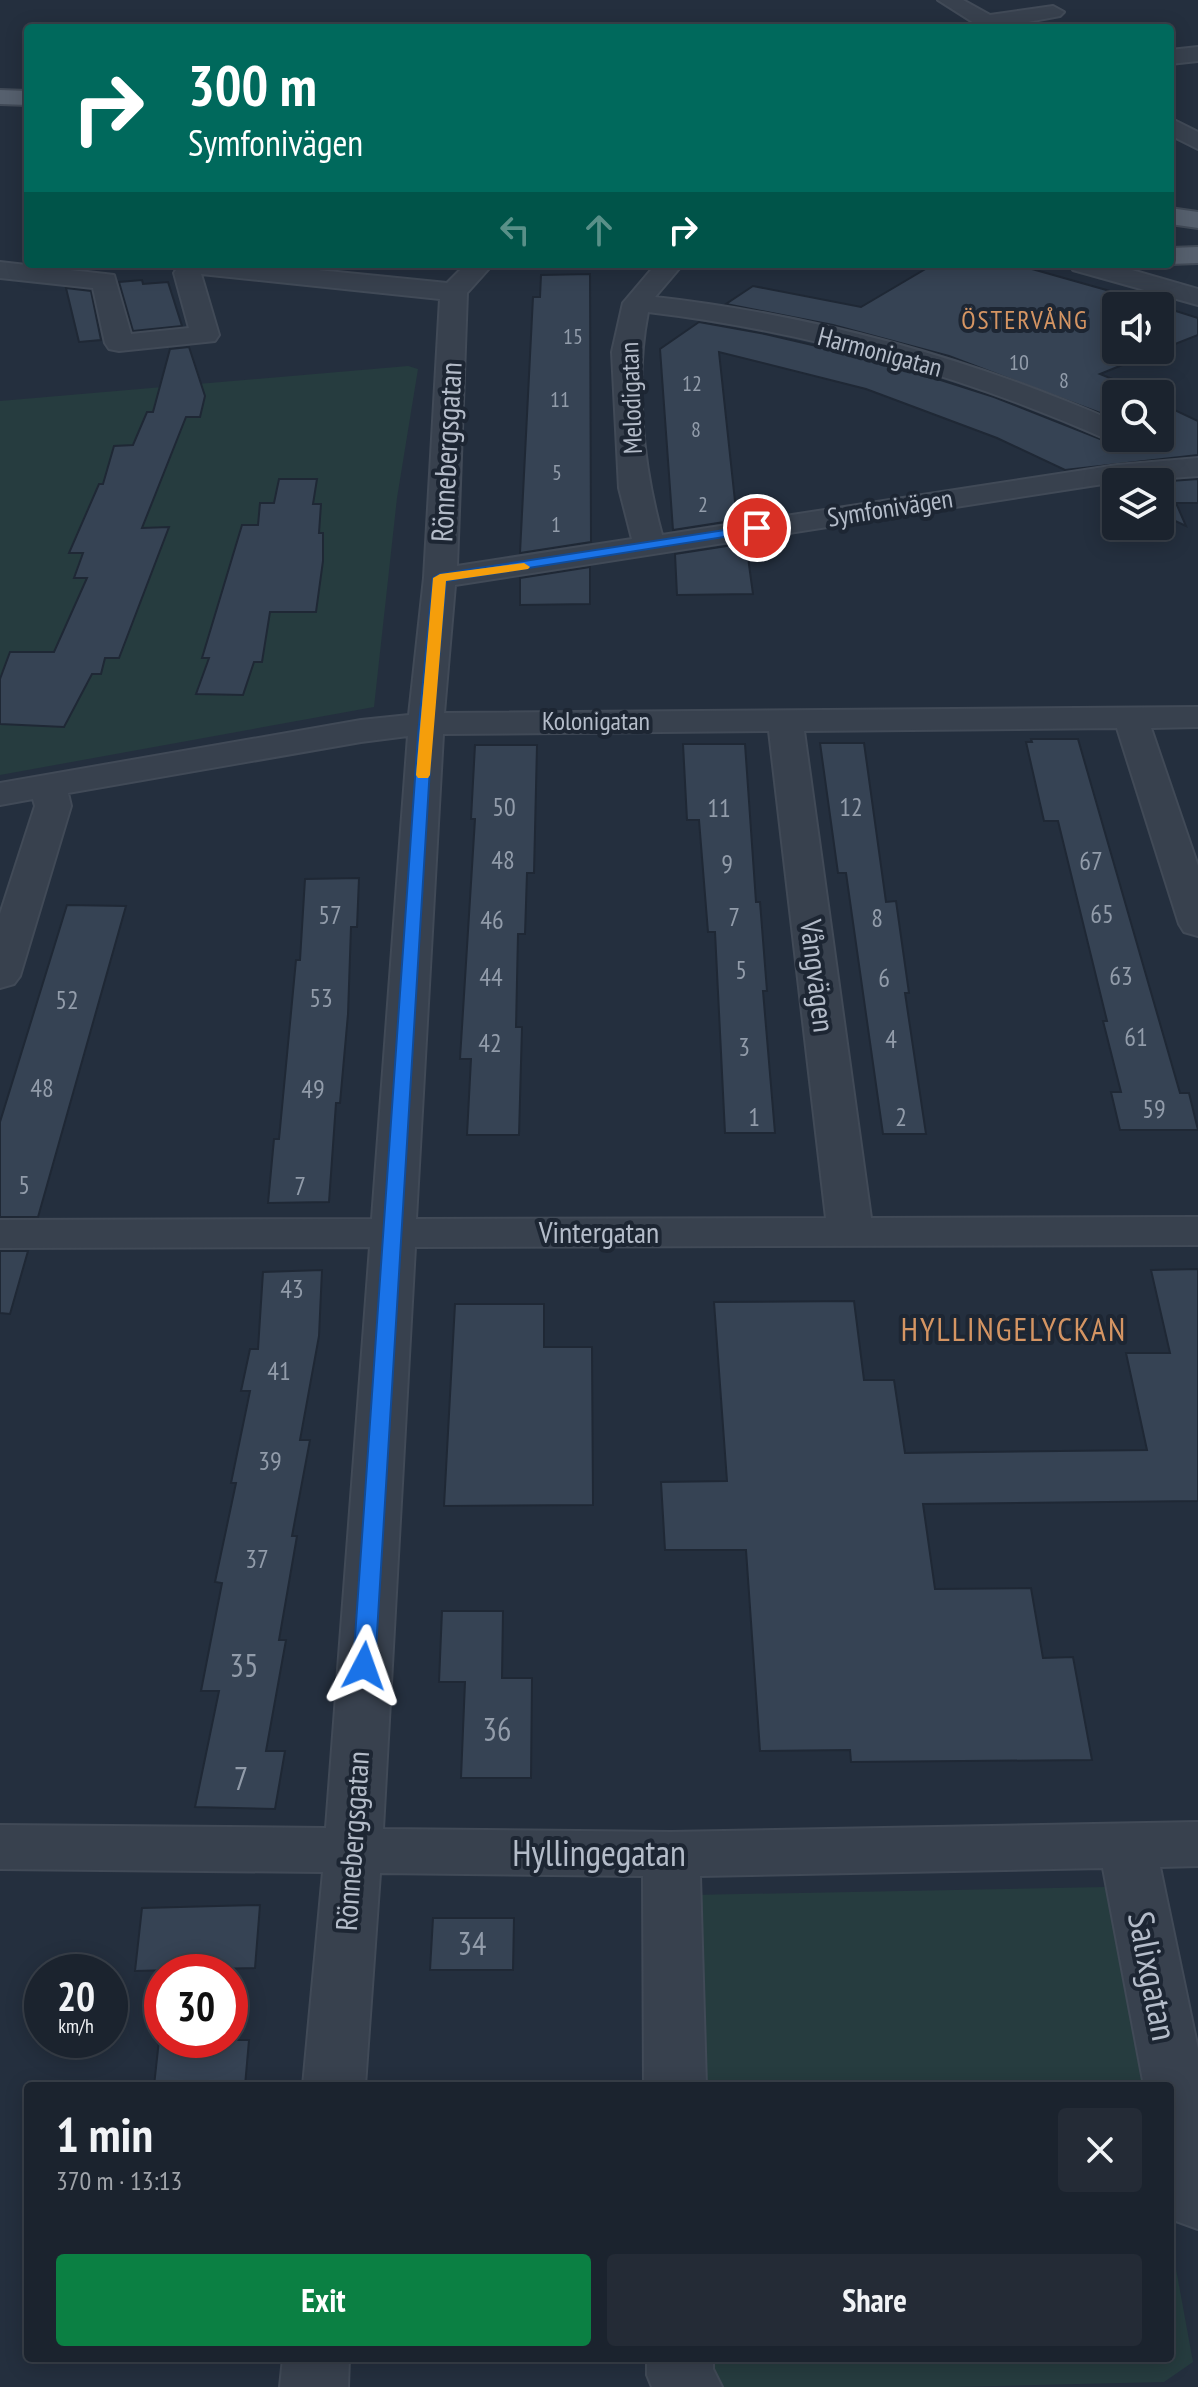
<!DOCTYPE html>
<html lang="en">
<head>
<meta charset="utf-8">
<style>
	:root { --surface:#1b232e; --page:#242b36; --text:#f1f3f6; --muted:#a0a4aa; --line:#39404a; --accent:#0b8043 }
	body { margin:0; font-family:"PT Sans Narrow",sans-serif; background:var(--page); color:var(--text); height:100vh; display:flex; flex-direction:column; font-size:30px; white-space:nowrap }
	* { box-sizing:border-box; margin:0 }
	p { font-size:26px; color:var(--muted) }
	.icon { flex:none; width:44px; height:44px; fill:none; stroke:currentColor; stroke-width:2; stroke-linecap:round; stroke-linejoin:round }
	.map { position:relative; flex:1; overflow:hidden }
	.panel { position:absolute; left:24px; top:2082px; width:1150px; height:280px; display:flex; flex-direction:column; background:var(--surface); border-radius:8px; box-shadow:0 4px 20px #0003,0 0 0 2px var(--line) }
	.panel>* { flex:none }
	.guide { position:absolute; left:24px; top:24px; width:1150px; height:244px; border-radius:8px; box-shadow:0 4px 20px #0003,0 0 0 2px var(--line); background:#00695c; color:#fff; overflow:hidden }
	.buttons { position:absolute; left:1102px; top:292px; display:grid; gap:16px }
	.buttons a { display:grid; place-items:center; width:72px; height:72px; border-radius:8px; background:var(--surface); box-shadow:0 4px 20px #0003,0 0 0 2px var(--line); font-size:40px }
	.speed { position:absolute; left:24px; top:1954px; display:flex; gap:16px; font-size:40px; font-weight:700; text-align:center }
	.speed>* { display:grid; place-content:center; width:104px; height:104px; border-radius:50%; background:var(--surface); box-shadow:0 4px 20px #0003,0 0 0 2px var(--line); line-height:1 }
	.speed small { font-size:20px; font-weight:400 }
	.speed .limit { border:12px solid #d22; background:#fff; color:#111 }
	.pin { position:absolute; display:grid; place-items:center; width:68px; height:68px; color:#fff; margin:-34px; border:4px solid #fff; border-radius:50%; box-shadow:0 2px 8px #0007 }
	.me { position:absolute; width:88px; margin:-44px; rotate:4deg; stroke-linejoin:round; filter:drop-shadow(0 0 6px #0008) }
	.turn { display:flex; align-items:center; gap:28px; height:168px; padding:0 32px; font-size:36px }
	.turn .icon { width:104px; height:104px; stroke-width:2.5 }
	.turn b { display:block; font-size:56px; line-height:68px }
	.lanes { display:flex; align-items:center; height:76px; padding:0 32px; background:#0003; justify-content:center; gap:40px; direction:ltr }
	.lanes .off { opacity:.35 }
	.round { display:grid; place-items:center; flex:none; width:84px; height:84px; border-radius:8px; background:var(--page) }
	.summary { display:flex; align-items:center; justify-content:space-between; height:136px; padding:0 32px }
	h1 { font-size:48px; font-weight:700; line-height:60px }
	.primary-button { display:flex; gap:16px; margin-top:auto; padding:16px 32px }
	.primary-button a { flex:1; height:92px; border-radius:8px; background:var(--accent); color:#fff; font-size:32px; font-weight:700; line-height:92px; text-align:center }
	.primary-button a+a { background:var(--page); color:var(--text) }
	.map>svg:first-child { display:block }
</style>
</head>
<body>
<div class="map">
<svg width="1198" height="2387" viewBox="0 0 1198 2387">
	<rect width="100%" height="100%" fill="#242f3e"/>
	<g fill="#263c3f">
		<polygon points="408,366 418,369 397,498 374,707 0,775 0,401"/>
		<polygon points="1106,1887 1143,2086 698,2086 692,1895"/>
		<polygon points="1170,2236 1193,2362 1164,2382 949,2387 720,2387 707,2358 1170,2358"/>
	</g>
	<g fill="#364354" stroke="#1f2835" stroke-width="2">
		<polygon points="934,264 1009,264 1032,269 1117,293 1157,305 1198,318 1198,335 1160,350 1160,306 1116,306 1116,350 1159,350 1100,374 1144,392 1116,394 1116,419 949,356 833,325 726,304 753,286 861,307"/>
		<polygon points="590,274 591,542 520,553 533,297 540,297 541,275"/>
		<polygon points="142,280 143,284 168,282 182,326 133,331 119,282"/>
		<polygon points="66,288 91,291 101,340 79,342"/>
		<polygon points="699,322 765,334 881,361 994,397 1115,445 1130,438 1160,438 1160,403 1198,421 1198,455 1065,470 997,438 866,389 719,352 737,520 673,530 660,349"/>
		<polygon points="189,347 205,396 200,417 186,417 142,528 169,527 119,658 105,658 101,674 92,674 64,727 0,724 0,679 10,652 54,652 87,578 74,578 83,553 69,553 99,484 103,484 114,446 133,445 147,412 153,412 170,349"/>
		<polygon points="279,479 317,479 313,504 321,504 319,533 323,533 323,561 316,612 270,612 262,662 254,662 243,695 196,694 209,658 202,658 242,525 258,525 260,503 274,503"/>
		<polygon points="1198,479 1198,503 1176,503 1186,526 1160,514 1160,482 1157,482"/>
		<polygon points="740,544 741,550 747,550 753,594 677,595 675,554"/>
		<polygon points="590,567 590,604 520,605 520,578"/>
		<polygon points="1031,739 1078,739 1180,1093 1189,1093 1198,1130 1120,1130 1111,1092 1121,1092 1103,1021 1107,1021 1058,821 1044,821 1026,742 1032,742"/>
		<polygon points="820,743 864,743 886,902 896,901 909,993 905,993 926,1134 883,1134 846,873 838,873"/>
		<polygon points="683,744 745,744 756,902 760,902 767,991 763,991 775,1133 725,1133 715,932 708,932 699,820 687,820"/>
		<polygon points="475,745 537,745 534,873 527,873 525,934 518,934 516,1027 522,1027 519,1135 467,1135 471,1059 460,1059 475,819 471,819"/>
		<polygon points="359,878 357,927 351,927 348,1014 340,1103 336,1103 329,1202 268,1203 274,1139 279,1139 296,960 300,960 305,879"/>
		<polygon points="67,905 126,906 38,1217 0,1217 0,1122"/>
		<polygon points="0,1251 28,1251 10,1314 0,1313"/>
		<polygon points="1198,1269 1198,1501 923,1504 935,1589 1031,1588 1043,1658 1073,1657 1092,1760 851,1762 850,1750 760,1751 746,1550 665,1550 661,1482 727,1481 714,1302 854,1301 864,1380 894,1380 905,1453 1147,1450 1126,1353 1170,1353 1151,1270"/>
		<polygon points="322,1270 319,1336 300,1440 310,1440 292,1536 297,1536 279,1640 286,1640 266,1751 285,1751 275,1809 195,1807 219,1691 201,1691 222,1583 215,1582 236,1483 231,1483 250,1391 241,1391 250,1349 258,1349 263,1272"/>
		<polygon points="455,1304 544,1304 544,1347 592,1347 593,1505 444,1506"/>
		<polygon points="442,1611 503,1611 502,1678 532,1678 531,1778 461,1778 465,1682 439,1682"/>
		<polygon points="260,1905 255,1968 135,1971 142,1908"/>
		<polygon points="433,1918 514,1918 513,1970 430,1970"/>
		<polygon points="159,2040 249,2040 245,2086 154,2086"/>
	</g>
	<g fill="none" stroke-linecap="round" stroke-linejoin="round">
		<g stroke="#414a57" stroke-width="4">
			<g id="minor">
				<polygon points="938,0 963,0 990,15 1053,6 1064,12 1060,16 1006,26 1008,28 982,28"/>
				<polygon points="1198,47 1198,61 1170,64 1170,50"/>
				<polygon points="1170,118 1198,132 1198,149 1170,135"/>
				<path d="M0,262L114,275L131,334L189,328L174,273L176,270L169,264H258L447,283L466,264H493L467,293L457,566L632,539L619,488L612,352L623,303L656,264H683L655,297C814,315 970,358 1116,422V438H1127L1116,442L1106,439C959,374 807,331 648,312C634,382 643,466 662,535L1117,465L1198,458V476L1116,482L455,585L444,713L1198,707V727L1151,728L1198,866V936L1184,932L1179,924L1117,728L804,731L871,1218L1198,1217V1245L415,1247L383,1829L671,1832L1198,1822V1866L1160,1867L1198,2049V2229L1176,2221L1170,2209V2086H1144L1103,1868L700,1876L706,2086H644L643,1876L380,1873L365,2086H303L323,1872L0,1869V1825L326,1828L370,1247L0,1248V1220L372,1219L408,736L361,742L68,793L71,806L20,976L14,984L0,988V914L35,806L33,799L0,805V783L361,720L409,715L424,578L440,299L201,274L219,335L215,341L119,351L109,349L105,343L93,288L0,278ZM769,731L826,1218L416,1219L443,734Z"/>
				<polygon points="1069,264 1111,264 1198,289 1198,305 1073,270"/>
				<polygon points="283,2358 349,2358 348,2387 280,2387"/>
				<polygon points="647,2358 713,2358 713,2369 722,2387 652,2387 647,2375"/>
			</g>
		</g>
		<g stroke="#414a57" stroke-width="4">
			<g id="major">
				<polygon points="0,90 28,91 28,105 0,104"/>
				<polygon points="1170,208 1198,212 1198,228 1170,224"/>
				<polygon points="1198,247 1198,263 1170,264 1170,248"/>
			</g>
		</g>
		<use href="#minor" fill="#38414e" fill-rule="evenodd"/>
		<use href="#major" fill="#56606e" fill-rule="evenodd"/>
	</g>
	<polygon fill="#1a73e8" stroke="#114b97" stroke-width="2" points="757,525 762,526 762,531 446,581 432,735 375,1666 372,1672 357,1672 353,1666 418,735 433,578 440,574"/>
	<polygon fill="#f59e0b" points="524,563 530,567 528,569 446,581 430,775 428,778 418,778 416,775 433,578 440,574"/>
	<g text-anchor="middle" stroke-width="8" stroke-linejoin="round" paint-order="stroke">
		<g font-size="22" fill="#929caa">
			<text x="573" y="344">15</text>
			<text x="1019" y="370">10</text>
			<text x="1064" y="388">8</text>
			<text x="692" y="391">12</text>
			<text x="560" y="407">11</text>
			<text x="696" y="437">8</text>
			<text x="557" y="480">5</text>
			<text x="703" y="512">2</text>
			<text x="556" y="532">1</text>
		</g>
		<g font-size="26" letter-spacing="2" fill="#d59563" stroke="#1d2633">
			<text x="1025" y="329">ÖSTERVÅNG</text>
		</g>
		<g font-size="26" fill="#b4bcc9" stroke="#1d2633">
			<text transform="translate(880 352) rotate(15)" y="9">Harmonigatan</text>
			<text transform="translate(631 398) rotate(-92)" y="9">Melodigatan</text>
			<text transform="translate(890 508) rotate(-9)" y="9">Symfonivägen</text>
			<text x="596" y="730">Kolonigatan</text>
		</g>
		<g font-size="26" fill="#929caa">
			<text x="504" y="816">50</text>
			<text x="851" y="816">12</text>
			<text x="719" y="817">11</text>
			<text x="503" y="869">48</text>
			<text x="1091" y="870">67</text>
			<text x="727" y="873">9</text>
			<text x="1102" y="923">65</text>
			<text x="330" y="924">57</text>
			<text x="734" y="926">7</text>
			<text x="877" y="927">8</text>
			<text x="492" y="929">46</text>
			<text x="741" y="979">5</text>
			<text x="1121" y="985">63</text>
			<text x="491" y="986">44</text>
			<text x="884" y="987">6</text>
			<text x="321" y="1007">53</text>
			<text x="67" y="1009">52</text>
			<text x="1136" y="1046">61</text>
			<text x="891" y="1048">4</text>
			<text x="490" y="1052">42</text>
			<text x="744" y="1056">3</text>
			<text x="42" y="1097">48</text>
			<text x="313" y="1098">49</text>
			<text x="1154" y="1118">59</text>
			<text x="754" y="1126">1</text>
			<text x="901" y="1126">2</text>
			<text x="24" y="1194">5</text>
			<text x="300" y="1195">7</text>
			<text x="292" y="1298">43</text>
			<text x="279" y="1380">41</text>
			<text x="270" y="1470">39</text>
			<text x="257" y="1568">37</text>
		</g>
		<g font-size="30" fill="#b4bcc9" stroke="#1d2633">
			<text transform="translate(447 452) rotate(-87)" y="10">Rönnebergsgatan</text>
			<text transform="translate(817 976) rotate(83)" y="10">Vångvägen</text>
			<text x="599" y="1243">Vintergatan</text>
			<text transform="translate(353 1841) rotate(-86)" y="10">Rönnebergsgatan</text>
		</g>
		<g font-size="32" letter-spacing="2" fill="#d59563" stroke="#1d2633">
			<text x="1014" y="1341">HYLLINGELYCKAN</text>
		</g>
		<g font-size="32" fill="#929caa">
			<text x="244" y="1677">35</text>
			<text x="497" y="1741">36</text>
			<text x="241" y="1790">7</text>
			<text x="472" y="1955">34</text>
		</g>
		<g font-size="36" fill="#b4bcc9" stroke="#1d2633">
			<text x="599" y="1866">Hyllingegatan</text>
			<text transform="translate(1153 1976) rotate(79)" y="13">Salixgatan</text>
		</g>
	</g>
</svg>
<div class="buttons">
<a><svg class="icon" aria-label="sound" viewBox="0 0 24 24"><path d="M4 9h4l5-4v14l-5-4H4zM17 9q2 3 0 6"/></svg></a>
<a><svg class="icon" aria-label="search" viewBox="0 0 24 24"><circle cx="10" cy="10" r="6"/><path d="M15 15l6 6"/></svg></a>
<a><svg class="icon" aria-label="layers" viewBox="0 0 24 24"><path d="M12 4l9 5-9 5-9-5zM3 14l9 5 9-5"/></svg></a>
</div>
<div class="speed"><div>20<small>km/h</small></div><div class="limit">30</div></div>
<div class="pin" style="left:757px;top:528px;background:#d93025"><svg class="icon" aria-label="arrive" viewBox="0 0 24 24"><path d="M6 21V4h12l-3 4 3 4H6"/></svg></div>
<svg class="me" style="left:364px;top:1666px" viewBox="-20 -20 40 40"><path d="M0-17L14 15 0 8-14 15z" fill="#1a73e8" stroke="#fff" stroke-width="4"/></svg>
<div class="guide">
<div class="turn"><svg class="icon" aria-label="right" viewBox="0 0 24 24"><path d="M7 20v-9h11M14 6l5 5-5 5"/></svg><div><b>300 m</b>Symfonivägen</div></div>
<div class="lanes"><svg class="icon off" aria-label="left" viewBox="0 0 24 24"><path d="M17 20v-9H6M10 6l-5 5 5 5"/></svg><svg class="icon off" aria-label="ahead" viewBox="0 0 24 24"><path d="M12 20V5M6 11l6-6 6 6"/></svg><svg class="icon" aria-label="right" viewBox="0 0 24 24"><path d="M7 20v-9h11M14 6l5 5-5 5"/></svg></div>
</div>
<section class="panel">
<div class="summary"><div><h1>1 min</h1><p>370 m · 13:13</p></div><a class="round"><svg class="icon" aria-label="close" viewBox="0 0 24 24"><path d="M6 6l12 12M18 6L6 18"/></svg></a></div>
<div class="primary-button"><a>Exit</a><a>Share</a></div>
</section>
</div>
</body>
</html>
